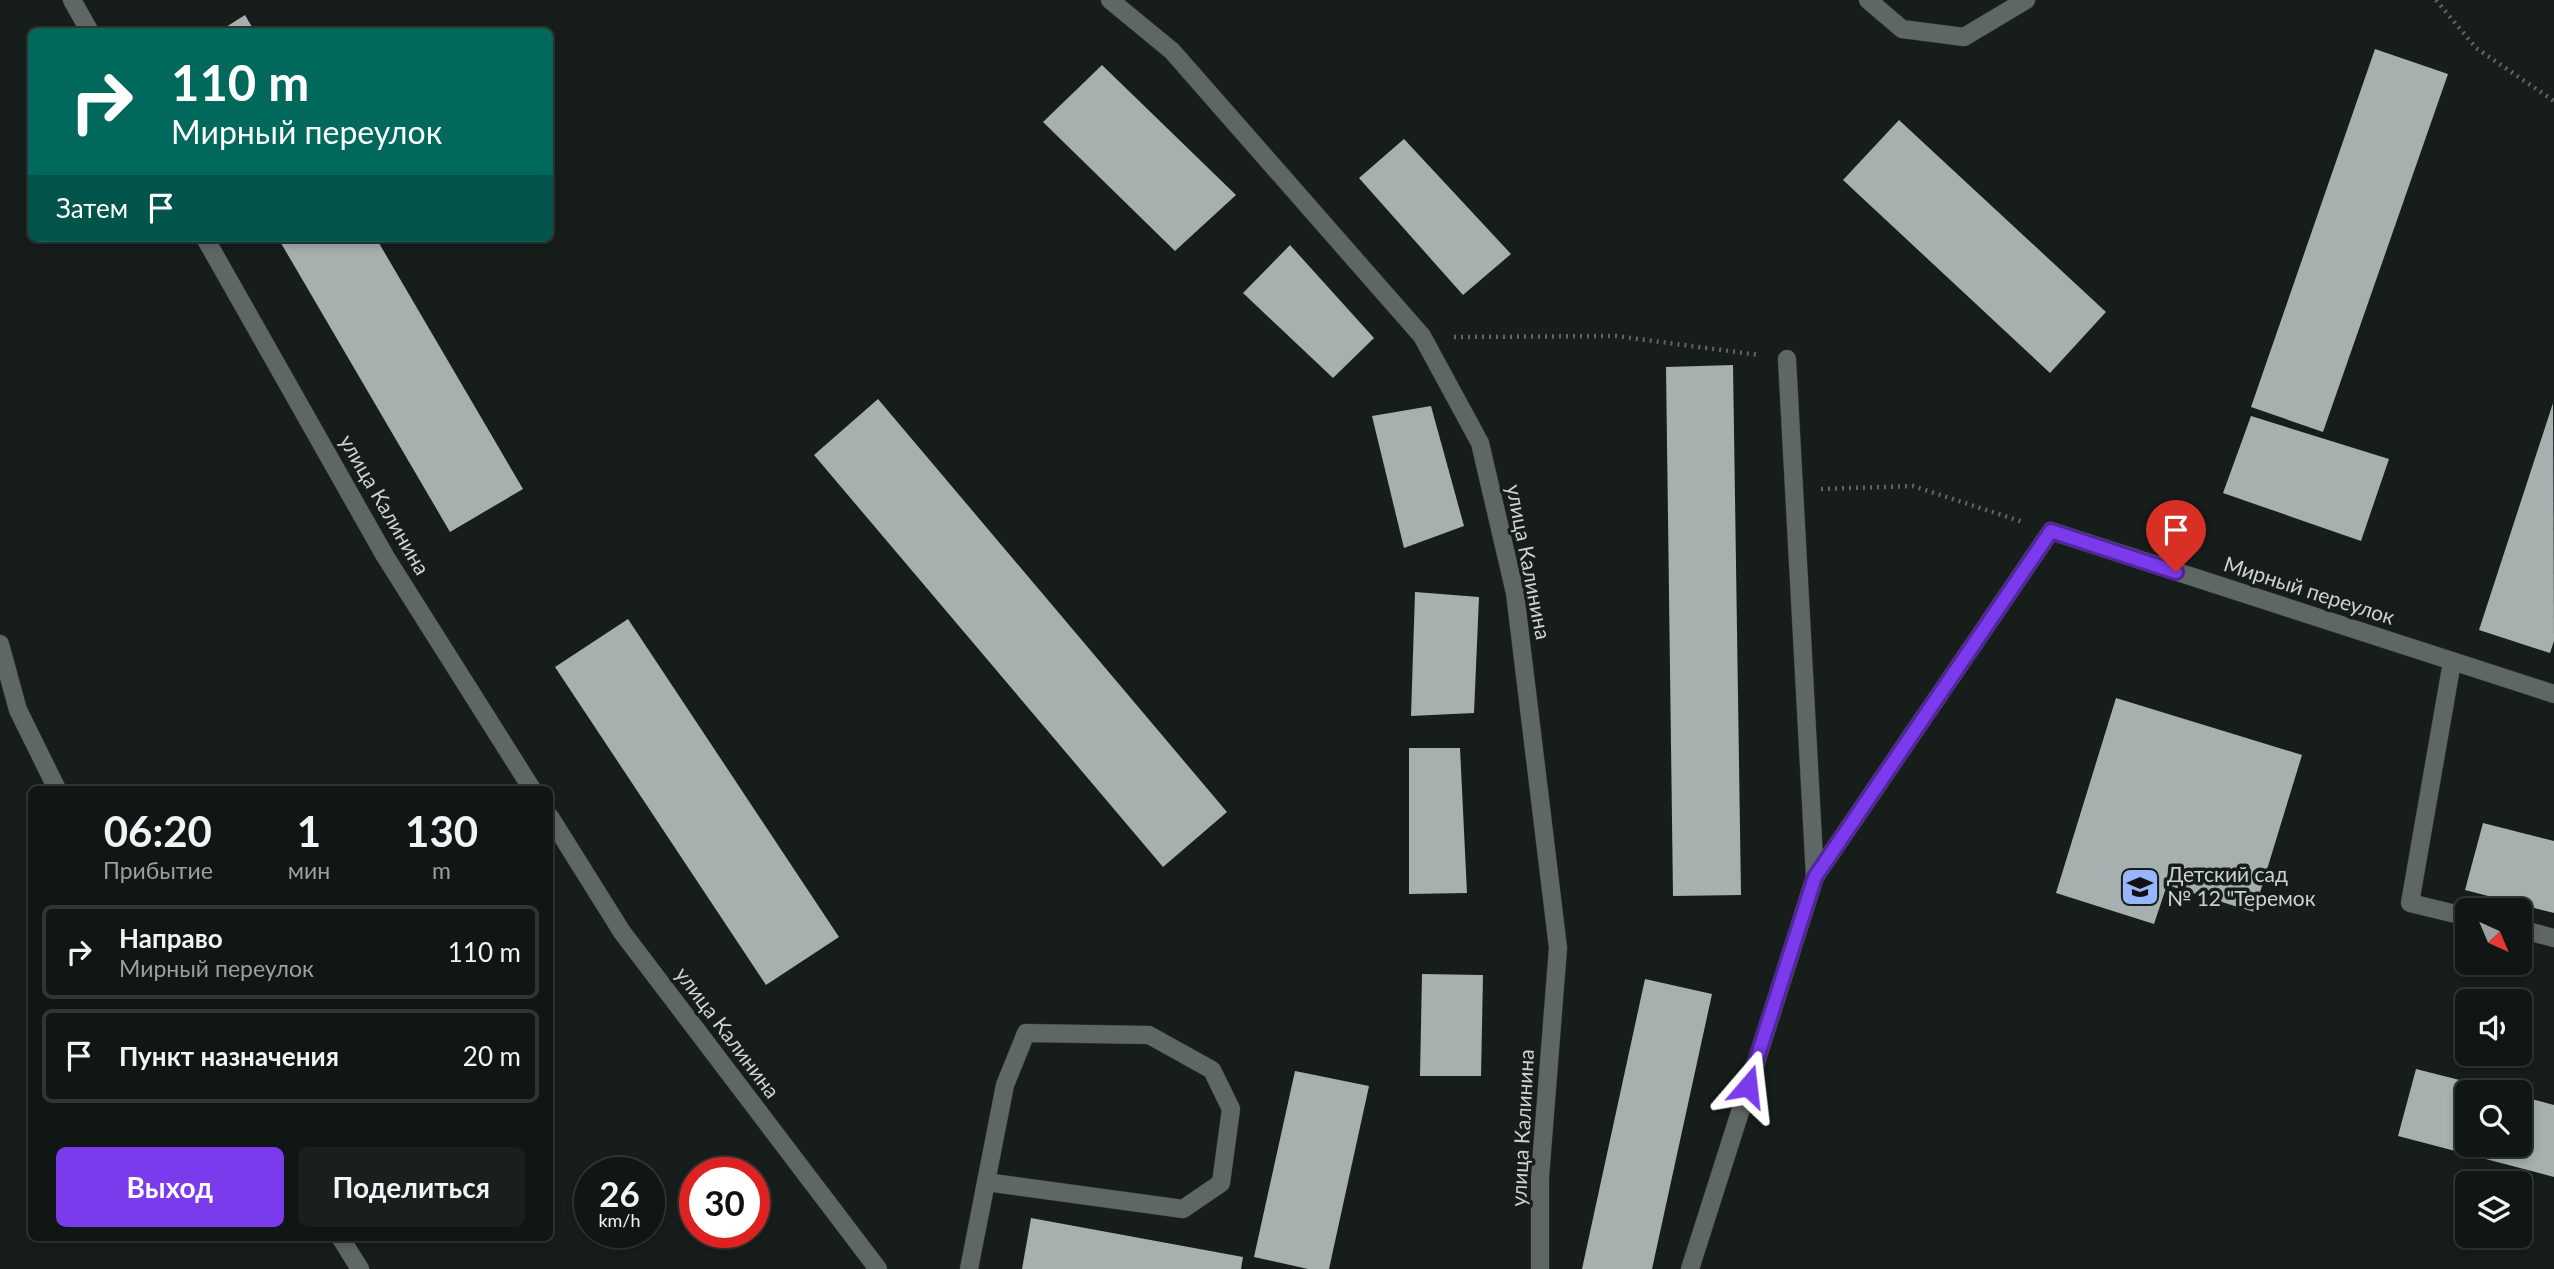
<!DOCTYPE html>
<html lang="ru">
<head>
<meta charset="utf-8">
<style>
	:root { --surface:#101614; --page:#191f1d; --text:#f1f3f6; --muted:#9c9fa0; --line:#303534; --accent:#7c3aed }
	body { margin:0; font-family:Lato,sans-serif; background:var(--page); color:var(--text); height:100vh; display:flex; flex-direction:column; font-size:26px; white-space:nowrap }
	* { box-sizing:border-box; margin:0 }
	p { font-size:23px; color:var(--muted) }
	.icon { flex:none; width:38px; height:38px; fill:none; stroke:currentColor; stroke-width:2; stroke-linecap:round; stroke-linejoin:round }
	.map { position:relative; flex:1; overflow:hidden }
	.drawer { position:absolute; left:28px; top:786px; width:525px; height:455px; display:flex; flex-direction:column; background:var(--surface); border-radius:10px; box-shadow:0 4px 10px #0003,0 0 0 2px var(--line) }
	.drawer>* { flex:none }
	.guide { position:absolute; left:28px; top:28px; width:525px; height:214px; border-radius:10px; box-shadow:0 4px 10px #0003,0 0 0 2px var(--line); background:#00695c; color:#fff; overflow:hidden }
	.needle { width:46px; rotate:136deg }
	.buttons { position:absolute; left:2455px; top:898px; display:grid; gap:14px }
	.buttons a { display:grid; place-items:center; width:77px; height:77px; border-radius:10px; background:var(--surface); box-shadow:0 4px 10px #0003,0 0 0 2px var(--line); font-size:35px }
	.speed { position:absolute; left:574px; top:1157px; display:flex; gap:14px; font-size:35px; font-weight:700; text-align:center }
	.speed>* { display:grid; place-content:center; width:91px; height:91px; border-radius:50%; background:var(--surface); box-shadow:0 4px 10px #0003,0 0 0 2px var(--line); line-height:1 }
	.speed small { font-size:18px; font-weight:400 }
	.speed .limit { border:10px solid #d22; background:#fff; color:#111 }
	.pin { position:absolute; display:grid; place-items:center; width:60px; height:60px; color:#fff; margin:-72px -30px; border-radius:50% 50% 50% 0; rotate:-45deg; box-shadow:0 0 7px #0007 }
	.pin .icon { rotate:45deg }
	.me { position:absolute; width:77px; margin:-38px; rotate:17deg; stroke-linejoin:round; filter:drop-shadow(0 0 5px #0008) }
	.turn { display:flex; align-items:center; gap:24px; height:147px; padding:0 28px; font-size:32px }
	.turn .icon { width:91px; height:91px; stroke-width:2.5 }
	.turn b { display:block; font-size:49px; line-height:60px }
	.then { display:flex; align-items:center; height:66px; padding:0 28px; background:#0003; gap:14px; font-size:26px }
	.eta { display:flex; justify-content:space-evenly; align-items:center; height:119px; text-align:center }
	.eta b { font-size:42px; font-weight:700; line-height:49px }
	.cta { display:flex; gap:14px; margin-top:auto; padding:14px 28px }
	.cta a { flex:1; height:80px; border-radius:10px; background:var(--accent); color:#fff; font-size:28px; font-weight:700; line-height:80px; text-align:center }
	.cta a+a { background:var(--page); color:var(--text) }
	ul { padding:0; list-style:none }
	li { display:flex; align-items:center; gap:21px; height:94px; margin:0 14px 10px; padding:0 14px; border:4px solid var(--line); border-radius:10px }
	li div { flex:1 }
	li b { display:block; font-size:26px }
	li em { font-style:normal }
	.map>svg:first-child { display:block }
</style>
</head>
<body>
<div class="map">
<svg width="2554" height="1269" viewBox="0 0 2554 1269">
	<rect width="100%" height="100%" fill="#161d1a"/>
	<g fill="#a6b0af">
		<polygon points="245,15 255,32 218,32"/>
		<polygon points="2375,49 2448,74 2323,432 2251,407"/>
		<polygon points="1102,65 1236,195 1175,251 1043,122"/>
		<polygon points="1899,120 2106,312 2050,373 1843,180"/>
		<polygon points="1404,139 1511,254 1463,295 1359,178"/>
		<polygon points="278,238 376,238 523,489 450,532"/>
		<polygon points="1290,245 1374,338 1333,378 1243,293"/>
		<polygon points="1733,365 1741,895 1673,896 1666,367"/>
		<polygon points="878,399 1227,812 1163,867 814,455"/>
		<polygon points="2553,403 2554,641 2550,653 2479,630"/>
		<polygon points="1431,406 1464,526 1404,548 1372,416"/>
		<polygon points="2251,416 2389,459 2361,541 2223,493"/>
		<polygon points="1415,592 1479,597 1474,713 1411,716"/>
		<polygon points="628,619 839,937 766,985 555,667"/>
		<polygon points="2116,698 2302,755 2254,912 2167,885 2154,924 2056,893"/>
		<polygon points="1409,748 1460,748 1467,893 1409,894"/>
		<polygon points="2483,823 2554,841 2554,913 2465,890"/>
		<polygon points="1422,974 1483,975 1481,1076 1420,1076"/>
		<polygon points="1645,979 1712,994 1652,1269 1582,1269"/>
		<polygon points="2416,1069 2503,1091 2468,1092 2468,1144 2520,1144 2520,1096 2554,1105 2554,1177 2398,1136"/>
		<polygon points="1295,1071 1369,1086 1329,1269 1308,1269 1254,1257"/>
		<polygon points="1031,1218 1243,1257 1241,1269 1022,1269"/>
	</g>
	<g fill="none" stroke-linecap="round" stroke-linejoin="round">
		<g stroke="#343836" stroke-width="19">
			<g id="service">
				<polyline points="1868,0 1902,29 1964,37 2026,0"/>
				<polyline points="1787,359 1815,877"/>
				<polyline points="2452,662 2410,903 2468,917"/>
				<polyline points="2520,929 2554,938"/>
				<polyline points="969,1269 1005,1085 1026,1033 1149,1035 1212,1070 1231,1109 1221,1183 1183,1209 986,1182"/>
			</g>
		</g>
		<g stroke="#343836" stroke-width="19">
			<g id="minor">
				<polyline points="72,0 90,32"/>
				<polyline points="1110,0 1172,51 1422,336 1480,443 1515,593 1558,948 1540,1177 1540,1269"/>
				<polyline points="205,238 385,556 532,789"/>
				<polyline points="0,644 18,710 57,789"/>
				<polyline points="550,817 622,932 878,1269"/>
				<polyline points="340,1237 360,1269"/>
				<polyline points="1690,1269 1815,877 2051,531 2554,694"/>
			</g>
		</g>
		<g stroke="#606663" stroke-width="4.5" stroke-dasharray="2 5" stroke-linecap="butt">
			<polyline points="2436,0 2476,48 2554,101"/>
			<polyline points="1454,337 1616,336 1759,355"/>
			<polyline points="1821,489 1913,486 2023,522"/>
		</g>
		<use href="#service" stroke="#5f6764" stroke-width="18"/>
		<use href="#minor" stroke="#5f6764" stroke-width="18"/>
	</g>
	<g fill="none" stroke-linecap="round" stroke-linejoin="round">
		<g stroke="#51269a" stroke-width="18">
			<polyline id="route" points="1748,1086 1815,877 2051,531 2176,572"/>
		</g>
		<use href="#route" stroke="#7c3aed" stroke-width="12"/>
	</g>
	<defs>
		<g id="school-square" transform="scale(2.0125)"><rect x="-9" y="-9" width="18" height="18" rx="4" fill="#98b6fd" stroke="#161d1a"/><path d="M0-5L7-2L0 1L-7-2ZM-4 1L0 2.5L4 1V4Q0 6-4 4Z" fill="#111"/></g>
	</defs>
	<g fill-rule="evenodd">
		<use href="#school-square" x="2140" y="887"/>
	</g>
	<g text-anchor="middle" stroke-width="7" stroke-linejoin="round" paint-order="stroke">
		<g font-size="21" fill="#ced2d0" stroke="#161d1a">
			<text transform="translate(384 505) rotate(60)" y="7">улица Калинина</text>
			<text transform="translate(1528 562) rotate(79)" y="7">улица Калинина</text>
			<text transform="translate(2309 591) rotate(18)" y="7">Мирный переулок</text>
			<text transform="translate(727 1033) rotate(53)" y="7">улица Калинина</text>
			<text transform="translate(1523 1128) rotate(-87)" y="7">улица Калинина</text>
		</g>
		<g font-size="21" fill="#ced2d0" stroke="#161d1a" text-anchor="start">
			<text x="2167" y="882">Детский сад<tspan x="2167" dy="24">№ 12 "Теремок</tspan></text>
		</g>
	</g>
</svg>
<div class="buttons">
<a><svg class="needle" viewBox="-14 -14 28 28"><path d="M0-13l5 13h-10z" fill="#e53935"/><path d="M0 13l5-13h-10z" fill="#9c9fa0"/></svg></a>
<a><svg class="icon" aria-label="sound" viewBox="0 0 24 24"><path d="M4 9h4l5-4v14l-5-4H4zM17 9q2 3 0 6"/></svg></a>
<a><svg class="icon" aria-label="search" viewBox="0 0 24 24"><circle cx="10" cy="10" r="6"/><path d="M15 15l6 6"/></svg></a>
<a><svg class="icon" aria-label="layers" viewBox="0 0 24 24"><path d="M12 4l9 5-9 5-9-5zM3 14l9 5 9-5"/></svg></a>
</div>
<div class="speed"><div>26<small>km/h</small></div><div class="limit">30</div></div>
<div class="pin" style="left:2176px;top:572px;background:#d93025"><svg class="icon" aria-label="arrive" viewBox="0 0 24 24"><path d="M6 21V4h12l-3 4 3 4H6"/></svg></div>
<svg class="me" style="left:1748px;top:1086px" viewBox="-20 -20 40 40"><path d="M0-17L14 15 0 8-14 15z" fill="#7c3aed" stroke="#fff" stroke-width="4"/></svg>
<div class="guide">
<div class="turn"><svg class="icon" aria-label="right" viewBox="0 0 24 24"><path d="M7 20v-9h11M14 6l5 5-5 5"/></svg><div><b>110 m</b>Мирный переулок</div></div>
<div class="then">Затем<svg class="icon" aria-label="arrive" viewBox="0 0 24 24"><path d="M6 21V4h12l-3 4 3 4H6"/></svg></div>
</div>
<section class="drawer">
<div class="eta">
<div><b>06:20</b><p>Прибытие</p></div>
<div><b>1</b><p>мин</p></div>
<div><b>130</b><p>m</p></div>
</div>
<ul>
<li><svg class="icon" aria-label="right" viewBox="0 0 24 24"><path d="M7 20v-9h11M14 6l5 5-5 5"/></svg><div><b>Направо</b><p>Мирный переулок</p></div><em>110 m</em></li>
<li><svg class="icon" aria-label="arrive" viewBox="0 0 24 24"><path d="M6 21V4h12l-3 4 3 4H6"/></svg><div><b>Пункт назначения</b></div><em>20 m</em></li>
</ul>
<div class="cta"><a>Выход</a><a>Поделиться</a></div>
</section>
</div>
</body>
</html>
